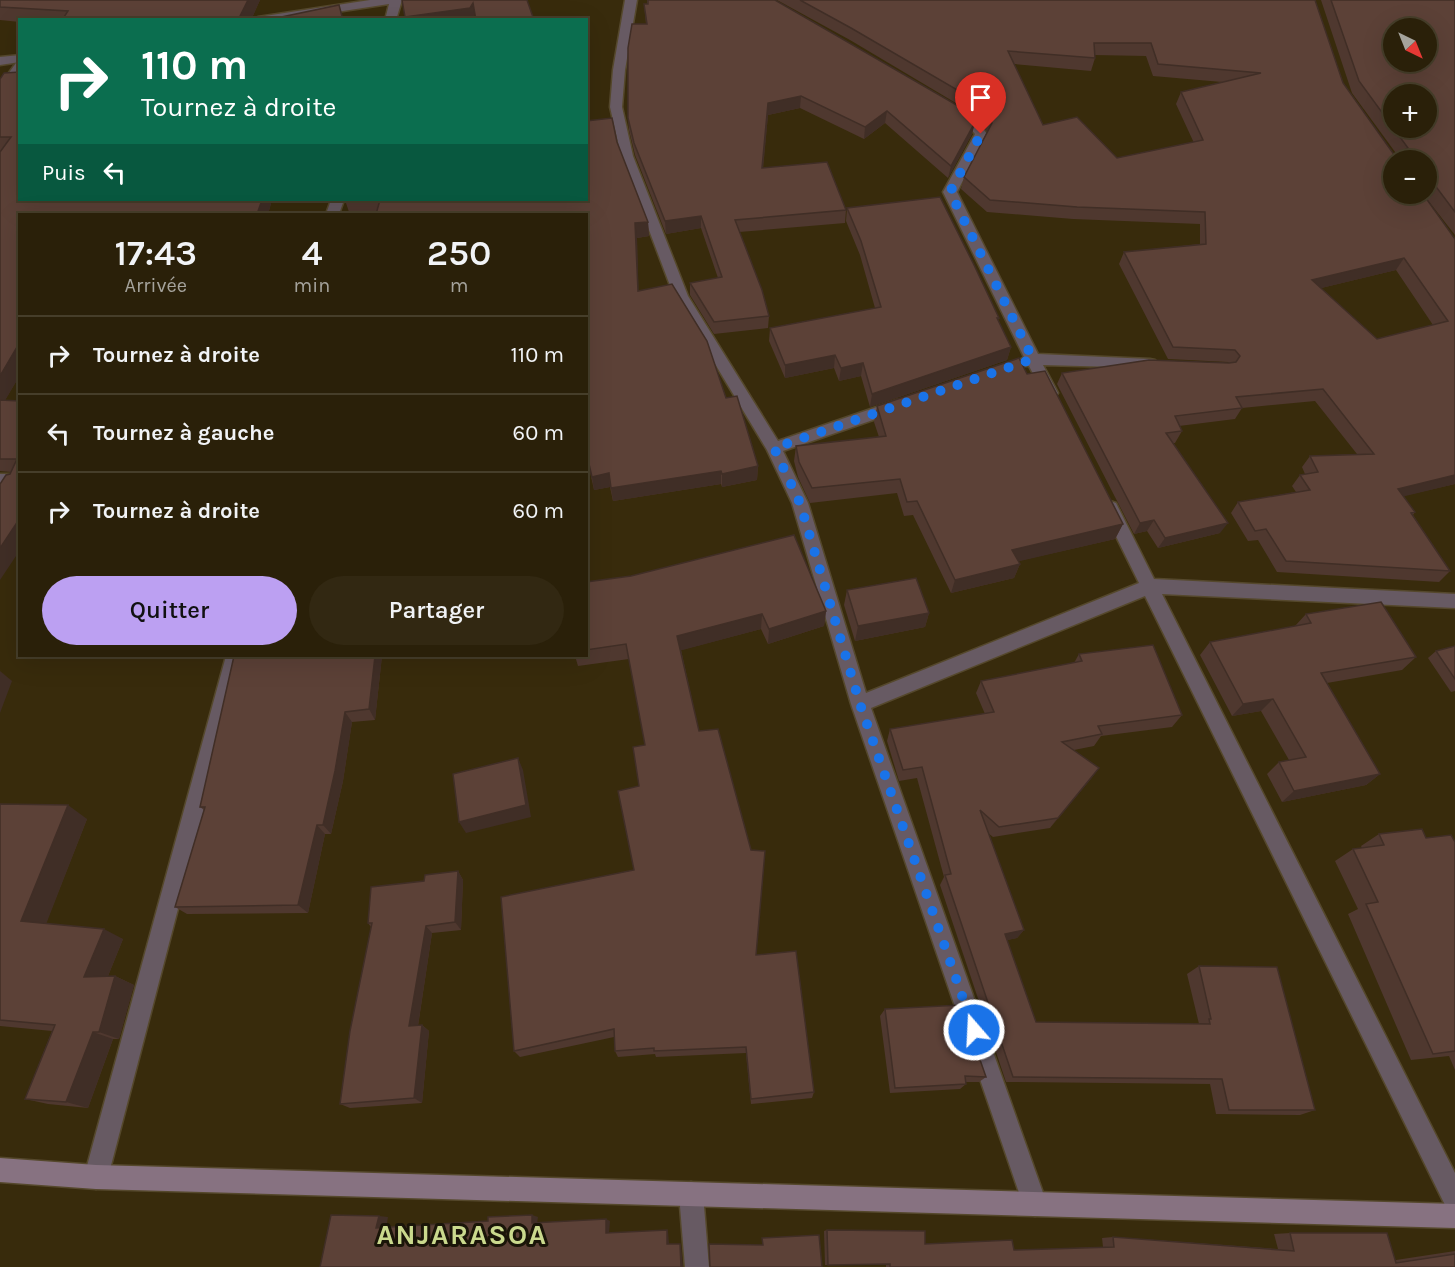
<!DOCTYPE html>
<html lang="fr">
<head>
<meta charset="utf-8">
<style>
	:root { --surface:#2a2009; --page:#322812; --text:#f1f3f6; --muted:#a5a39c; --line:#463e2a; --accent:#bca0f2 }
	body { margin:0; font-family:Karla,sans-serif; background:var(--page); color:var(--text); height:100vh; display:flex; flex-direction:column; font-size:22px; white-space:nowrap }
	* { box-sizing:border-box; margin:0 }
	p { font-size:20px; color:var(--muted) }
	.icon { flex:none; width:33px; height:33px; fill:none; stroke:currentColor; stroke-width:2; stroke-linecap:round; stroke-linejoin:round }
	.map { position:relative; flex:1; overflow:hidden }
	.panel { position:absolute; left:18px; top:213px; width:570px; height:444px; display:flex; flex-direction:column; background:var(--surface); border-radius:0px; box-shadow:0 6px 24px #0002,0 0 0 2px var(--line) }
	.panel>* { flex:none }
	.guide { position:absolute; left:18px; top:18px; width:570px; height:183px; border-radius:0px; box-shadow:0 6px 24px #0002,0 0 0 2px var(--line); background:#0b6e4f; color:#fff; overflow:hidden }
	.needle { width:39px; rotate:137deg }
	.buttons { position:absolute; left:1383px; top:18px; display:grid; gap:12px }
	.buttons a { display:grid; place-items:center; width:54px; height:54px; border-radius:50%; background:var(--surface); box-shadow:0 6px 24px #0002,0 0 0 2px var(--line); font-size:30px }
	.pin { position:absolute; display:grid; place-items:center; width:51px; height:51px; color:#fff; margin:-62px -26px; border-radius:50% 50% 50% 0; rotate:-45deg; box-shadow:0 0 6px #0007 }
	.pin .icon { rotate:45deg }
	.me { position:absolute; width:66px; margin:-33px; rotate:341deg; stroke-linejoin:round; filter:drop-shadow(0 0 4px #0008) }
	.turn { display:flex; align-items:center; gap:21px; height:126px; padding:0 24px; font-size:27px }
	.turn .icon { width:78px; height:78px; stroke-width:2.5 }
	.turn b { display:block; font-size:42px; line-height:51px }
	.then { display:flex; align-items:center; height:57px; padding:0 24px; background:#0003; gap:12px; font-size:22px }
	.eta { display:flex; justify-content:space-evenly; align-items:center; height:102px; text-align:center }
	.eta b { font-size:36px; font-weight:600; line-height:42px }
	.primary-button { display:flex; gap:12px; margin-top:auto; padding:12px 24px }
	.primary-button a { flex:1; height:69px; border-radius:36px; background:var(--accent); color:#111; font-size:24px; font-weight:600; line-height:69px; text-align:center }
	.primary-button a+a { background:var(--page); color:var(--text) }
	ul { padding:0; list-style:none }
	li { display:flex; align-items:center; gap:18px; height:78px; padding:0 24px; border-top:2px solid var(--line) }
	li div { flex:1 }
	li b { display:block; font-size:22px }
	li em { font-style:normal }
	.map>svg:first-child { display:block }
</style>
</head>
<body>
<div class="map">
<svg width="1455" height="1267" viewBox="0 0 1455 1267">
	<rect width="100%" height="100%" fill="#382b0c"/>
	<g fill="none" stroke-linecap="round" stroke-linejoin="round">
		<g stroke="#55482c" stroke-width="3">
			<g id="street">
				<polygon points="370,0 402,0 396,20 385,20 389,4 284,20 253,20 258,17"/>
				<polygon points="625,0 637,0 625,70 622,107 633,156 688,296 778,441 897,400 902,402 905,406 902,410 783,451 808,503 866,693 1139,583 1102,508 1104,503 1110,501 1116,503 1154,579 1455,594 1455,608 1162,594 1455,1173 1455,1210 1446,1207 1145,596 871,708 1047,1204 1044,1213 1035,1216 1026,1213 851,704 792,503 767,450 674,296 621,156 610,107 613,70"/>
				<polygon points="20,55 20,62 0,65 0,57"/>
				<polygon points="20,62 20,74 4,96 0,97 0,85 16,63"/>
				<path d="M955,106L974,116L987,134L957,192L1038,354L1150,359L1155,360L1158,364L1155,368L1043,365L1058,393L1055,397H1045L1029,366H1020L1017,362L1024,357L943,192L975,134C965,121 959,120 949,110Z"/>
				<polygon points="331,200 344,200 339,214 326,214"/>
				<rect x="0" y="474" width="20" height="12"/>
				<polygon points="226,656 244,656 108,1177 104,1185 96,1189 88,1185 84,1177"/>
				<polygon points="691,1182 700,1185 703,1194 709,1267 685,1267 679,1194 682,1185"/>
			</g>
		</g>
		<g stroke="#55482c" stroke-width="3">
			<polygon id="secondary" points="0,1158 96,1165 1455,1204 1455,1228 96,1189 0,1182"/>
		</g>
		<use href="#street" fill="#675a63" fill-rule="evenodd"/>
		<use href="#secondary" fill="#877281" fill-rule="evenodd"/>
	</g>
	<g fill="#4f382f" fill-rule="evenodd">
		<polygon points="0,0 260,0 251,20 20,20 20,22 0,20"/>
		<polygon points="647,0 775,0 975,122 972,134 948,178 885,123 864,139 800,108 768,115 763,168 846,210 845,223 739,232 769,316 768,328 714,334 690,295 690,283 718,278 701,228 666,234 635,155 629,130 628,118 646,24 644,4 647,4"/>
		<path d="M777,0H1315L1343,83L1395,156H1398L1352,93L1321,0H1455V235L1423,194H1426V160H1394L1455,239V484L1403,496L1415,512L1413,515L1450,571L1439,582L1277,572L1258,540L1248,541L1231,513L1238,502L1296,492L1292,486L1300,475L1305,474L1302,467L1310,456L1357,454L1315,401L1242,408L1235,419L1179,426L1182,431L1175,443H1173L1220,533L1158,548L1147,531L1134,534L1057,384L1062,373L1229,363L1228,362L1168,359L1119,264L1124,252L1200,244V224L1073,219L987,212L961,189L964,177L987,132L976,115L850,40ZM1094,55L1146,56L1153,76L1222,82L1181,92L1176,104L1194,143L1117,158L1043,125L1014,64L1091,71L1095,58ZM1396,270L1433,325L1377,339L1321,288Z"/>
		<polygon points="20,72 20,200 65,200 64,201 67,200 272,200 268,214 20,214 20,375 5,400 20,401 20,550 10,474 11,472 0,471 0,79"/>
		<polygon points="617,142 648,222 649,236 637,238 638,291 726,398 758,466 757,480 722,487 721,484 613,501 610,487 594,490 586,454 586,214 349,212 345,200 586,200"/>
		<polygon points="847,208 999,318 998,320 1011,347 1007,360 870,407 861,376 839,381 834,368 785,378 769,341 770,328 875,308 860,255 846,221"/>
		<polygon points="1027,374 1123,524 1115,539 1018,561 1020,564 1014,578 951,593 913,515 904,516 897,493 810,503 798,477 794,461 796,446 879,437 874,422 877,406"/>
		<polygon points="631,576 826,611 824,626 768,644 761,629 681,650 699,731 756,955 814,1092 812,1098 751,1104 746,1053 656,1057 655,1054 618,1057 615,1051 614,1037 520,1057 514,1051 634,870 639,786 645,745 629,659 578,666 575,656 586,656 586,582"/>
		<polygon points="847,590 929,613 925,627 855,641 844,605"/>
		<polygon points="1306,614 1416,657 1402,670 1327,683 1380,774 1366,785 1282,802 1267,774 1279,762 1289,760 1261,711 1232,716 1200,655 1210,642 1295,626"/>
		<polygon points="1455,646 1455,691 1451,692 1428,658 1436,651"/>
		<polygon points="1079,654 1182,715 1172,727 1101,736 1094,746 1074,750 1099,768 1050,828 993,837 988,833 1024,930 1017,938 1007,940 1036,1022 1199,1024 1187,974 1199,966 1315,1110 1300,1115 1216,1114 1210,1084 1006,1082 940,885 944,877 917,778 899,781 887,741 890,729 985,714 976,693 981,681 1074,663"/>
		<polygon points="234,656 382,656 375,720 352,722 343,781 331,834 325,834 308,913 187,914 175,907 204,810 200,807"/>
		<polygon points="0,804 87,819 46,923 123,939 108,976 115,976 134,985 119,1039 113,1039 88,1108 48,1104 25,1099 52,1031 0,1026"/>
		<polygon points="1379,834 1426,838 1455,842 1455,1070 1449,1056 1411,1060 1348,914 1358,909 1335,861 1353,849 1362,848 1361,846"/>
		<polygon points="458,871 463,880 461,930 432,933 418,1026 422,1025 429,1031 422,1103 350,1108 340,1104 371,927 368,923"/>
		<polygon points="885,1009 986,1077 979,1082 966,1082 966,1084 960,1089 890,1093 880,1016"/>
		<polygon points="827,1230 925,1244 1014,1250 1103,1247 1102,1238 1113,1237 1278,1249 1274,1234 1290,1233 1396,1260 1455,1251 1455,1267 886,1267 886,1265 825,1265 824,1231"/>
	</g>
	<g fill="#402e26">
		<polygon points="248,0 260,0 251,20 238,20"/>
		<polygon points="473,3 475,18 475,20 405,20 405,17"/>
		<polygon points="801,96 800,108 768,115 762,181 768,103"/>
		<polygon points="887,111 885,123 864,139 865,127"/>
		<polygon points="975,122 972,134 948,178 951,166"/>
		<polygon points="50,200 65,200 59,214 49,201"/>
		<polygon points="262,200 272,200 268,214 257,214"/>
		<polygon points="701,216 701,228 666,234 665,221"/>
		<polygon points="648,222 649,236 637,238 639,305 635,223"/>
		<polygon points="1404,258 1396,270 1305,292 1312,280"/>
		<polygon points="20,342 20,375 0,409 0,376"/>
		<polygon points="1011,347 1007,360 870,407 872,394"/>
		<polygon points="835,355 834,368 785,378 785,365"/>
		<polygon points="863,363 861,376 839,381 841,368"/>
		<polygon points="758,466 757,480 722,487 722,474"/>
		<polygon points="721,471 721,484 613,501 611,488"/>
		<polygon points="609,473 610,487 594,490 592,477"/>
		<polygon points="1455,475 1455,484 1389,500 1398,489"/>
		<polygon points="20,518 20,550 0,580 0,548"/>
		<polygon points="1154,520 1147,531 1134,534 1140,523"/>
		<polygon points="1228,523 1220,533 1158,548 1165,538"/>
		<polygon points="1123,524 1115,539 1007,564 1012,550"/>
		<polygon points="1020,564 1014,578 951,593 955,580"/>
		<polygon points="826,611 824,626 768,644 769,629"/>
		<polygon points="929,613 925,627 855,641 858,626"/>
		<polygon points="762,614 761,629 679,651 677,636"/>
		<polygon points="375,656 382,656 375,720 369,709"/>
		<polygon points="0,671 12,681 0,713"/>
		<polygon points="1273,699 1261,711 1232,716 1243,704"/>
		<polygon points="345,712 352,722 343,781 331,834 323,825"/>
		<polygon points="518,758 523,770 531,817 466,833 459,822"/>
		<polygon points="1099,768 1091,779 1050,828 1058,818"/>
		<polygon points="1380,774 1366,785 1282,802 1294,791"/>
		<polygon points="68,805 87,819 43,932 21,921"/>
		<polygon points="317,825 325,834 308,913 298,905"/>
		<polygon points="458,871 463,880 461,930 455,922"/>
		<polygon points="426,926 432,933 417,1032 409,1026"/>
		<polygon points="104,929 123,939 104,986 84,977"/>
		<polygon points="1024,930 1017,938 999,942 1005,934"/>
		<polygon points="115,976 134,985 119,1039 99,1032"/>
		<polygon points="422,1025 429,1031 422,1103 414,1098"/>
		<polygon points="93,1032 113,1039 88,1108 66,1102"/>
		<polygon points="532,1215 538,1217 537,1224 532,1223"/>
		<polygon points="379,1216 388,1217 386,1229 376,1228"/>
		<polygon points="606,1219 610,1221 609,1234 606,1233"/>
		<polygon points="667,1230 668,1231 669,1244 667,1244"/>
		<polygon points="680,1244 681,1245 683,1267 681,1267"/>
	</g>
	<g fill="#5c4137" stroke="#402e26" stroke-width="1.5" fill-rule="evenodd">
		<polygon points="0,0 248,0 238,20 62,20 68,11 0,7"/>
		<polygon points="402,0 527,0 534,20 476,20 473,3 470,8 405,17"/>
		<polygon points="648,0 775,0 967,111 975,122 951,166 887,111 865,127 801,96 768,103 762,168 827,162 846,210 735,220 762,290 769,316 714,322 690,283 722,277 701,216 665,221 634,143 628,118 628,48 632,24 647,24 644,4 648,4"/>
		<path d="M800,0H1315L1343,83L1395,156L1403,157L1404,150L1408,148L1359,81L1331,0H1455V212L1431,180H1426V160H1394V194H1423L1455,239V475L1398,489L1415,512L1411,513L1450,571L1286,561L1266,529L1255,531L1238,502L1310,490L1300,475L1318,472L1310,456L1374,454L1323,389L1236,397L1242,408L1175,416L1182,431L1166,433L1228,523L1165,538L1154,520L1140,523L1062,373L1149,360L1229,363L1236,362L1240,356L1235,350L1173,347L1124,252L1206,244L1205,212L1077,207L990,200L964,177L992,123L978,102L851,28ZM1394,28H1426V62H1394ZM1094,43H1151L1158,64L1261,73L1181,92L1203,140L1117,158L1077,117L1043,125L1008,51L1095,58ZM1394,94H1426V128H1394ZM1404,258L1448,321L1377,339L1312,280Z"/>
		<polygon points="339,5 343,20 267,20"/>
		<polygon points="20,72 20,200 50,200 49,201 66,201 67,200 262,200 257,214 20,214 20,342 0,376 0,152 11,137 0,137 0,79 4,73"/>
		<polygon points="612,118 617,142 648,222 635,223 638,291 672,284 707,341 726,398 737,396 758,466 722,474 721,471 611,488 609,473 592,477 586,451 586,214 376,214 380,200 586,200 586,121"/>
		<polygon points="940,197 974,265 999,318 997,318 1011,347 872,394 863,363 841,368 835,355 785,365 770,328 881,307 861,241 847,208"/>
		<polygon points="1019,358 1027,374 1045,371 1123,524 1012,550 1020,564 955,580 917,501 907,502 900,479 812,488 799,462 796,446 886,436 877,406"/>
		<polygon points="0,400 20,401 20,518 0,548 0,484 6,475 10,474 17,459 0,459"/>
		<polygon points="794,535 826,611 769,629 762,614 677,636 699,731 718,729 751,850 765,851 756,955 796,951 814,1092 751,1099 746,1047 654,1051 654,1048 615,1051 614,1029 514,1051 501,897 634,870 618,791 639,786 633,747 645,745 626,644 586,650 586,582 631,576"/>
		<polygon points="916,578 929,613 858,626 847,590"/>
		<polygon points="1381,602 1416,657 1321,673 1380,774 1294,791 1279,762 1306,757 1273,699 1243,704 1210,642 1311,623 1306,614"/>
		<polygon points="1153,645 1182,715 1098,726 1102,734 1062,742 1099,768 1058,818 999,827 980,810 1024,930 1005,934 1036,1022 1210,1024 1209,1019 1211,1019 1199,966 1277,967 1315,1110 1229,1110 1222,1079 1013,1077 945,875 951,874 922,767 903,770 890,729 994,712 981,681 1082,661 1079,654"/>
		<polygon points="1455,646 1455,679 1436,651"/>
		<polygon points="234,656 375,656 369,709 345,712 335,771 323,825 317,825 298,905 175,907 205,807 200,807"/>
		<polygon points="518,758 526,805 459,822 453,774"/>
		<polygon points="0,804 68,805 21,921 104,929 84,977 115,976 99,1032 93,1032 66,1102 25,1099 55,1025 0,1020"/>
		<polygon points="1422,829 1426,838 1451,835 1455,842 1455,1051 1433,1054 1366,904 1378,902 1353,849 1384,845 1379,834"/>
		<polygon points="458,871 455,922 426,926 409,1026 422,1025 414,1098 340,1104 350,1031 372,923 368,923 371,887 424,881 425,875"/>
		<polygon points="961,1005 986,1077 965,1076 966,1084 895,1088 885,1009"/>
		<polygon points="331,1215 379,1216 376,1228 488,1221 488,1217 532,1215 532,1223 606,1219 606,1233 667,1230 667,1244 680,1244 681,1267 320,1267"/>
		<polygon points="827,1230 925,1231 925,1244 1012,1240 1014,1250 1114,1247 1113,1237 1294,1251 1290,1233 1387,1233 1396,1263 1455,1254 1455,1267 890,1267 890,1264 828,1265"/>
		<polygon points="819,1235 822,1267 710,1267 709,1244 763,1245 762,1238"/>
	</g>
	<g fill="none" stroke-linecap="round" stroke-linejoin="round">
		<polyline stroke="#1a73e8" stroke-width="10" stroke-dasharray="0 18" points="974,1030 860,704 800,503 774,448 1033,359 950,192 981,134"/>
	</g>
	<g text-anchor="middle" stroke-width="6" stroke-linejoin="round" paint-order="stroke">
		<g font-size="28" font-weight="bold" letter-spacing="1.5" fill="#cad98d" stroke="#1a1508">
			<text x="462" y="1244">ANJARASOA</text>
		</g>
	</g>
</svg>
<div class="buttons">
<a><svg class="needle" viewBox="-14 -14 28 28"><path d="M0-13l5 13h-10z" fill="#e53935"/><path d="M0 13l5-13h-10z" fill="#a5a39c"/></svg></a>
<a>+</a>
<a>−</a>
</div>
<div class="pin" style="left:981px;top:134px;background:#d93025"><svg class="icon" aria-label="arrive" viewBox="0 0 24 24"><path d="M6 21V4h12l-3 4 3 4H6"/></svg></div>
<svg class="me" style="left:974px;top:1030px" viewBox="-20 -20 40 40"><circle r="17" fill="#1a73e8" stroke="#fff" stroke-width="3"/><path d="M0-11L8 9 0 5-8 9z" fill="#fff"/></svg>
<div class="guide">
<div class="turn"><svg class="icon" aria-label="right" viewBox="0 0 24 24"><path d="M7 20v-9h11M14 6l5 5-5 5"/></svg><div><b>110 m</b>Tournez à droite</div></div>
<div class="then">Puis<svg class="icon" aria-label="left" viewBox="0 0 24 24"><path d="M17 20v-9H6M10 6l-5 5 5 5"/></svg></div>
</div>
<section class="panel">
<div class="eta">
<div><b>17:43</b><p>Arrivée</p></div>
<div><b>4</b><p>min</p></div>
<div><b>250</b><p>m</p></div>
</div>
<ul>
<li><svg class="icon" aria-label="right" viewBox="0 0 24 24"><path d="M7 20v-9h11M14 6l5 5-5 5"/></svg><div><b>Tournez à droite</b></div><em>110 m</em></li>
<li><svg class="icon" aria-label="left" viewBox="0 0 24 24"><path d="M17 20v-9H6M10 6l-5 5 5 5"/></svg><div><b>Tournez à gauche</b></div><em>60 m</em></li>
<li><svg class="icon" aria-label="right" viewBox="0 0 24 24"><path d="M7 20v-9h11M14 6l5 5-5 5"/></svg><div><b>Tournez à droite</b></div><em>60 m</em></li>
</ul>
<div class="primary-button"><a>Quitter</a><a>Partager</a></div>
</section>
</div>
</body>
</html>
